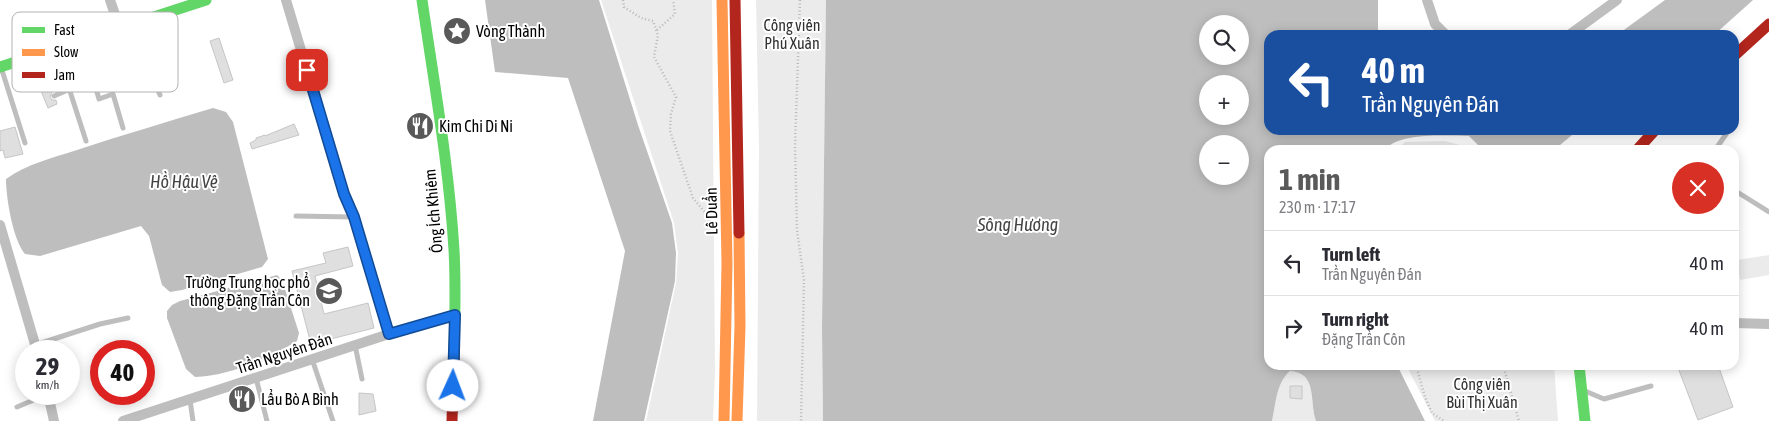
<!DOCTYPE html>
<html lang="en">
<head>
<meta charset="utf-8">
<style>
	:root { --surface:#fff; --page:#f2f2f3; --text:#2b2b33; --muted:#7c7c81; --line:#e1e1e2; --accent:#595959 }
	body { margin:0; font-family:"Asap Condensed",sans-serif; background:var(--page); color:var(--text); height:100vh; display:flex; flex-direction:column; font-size:19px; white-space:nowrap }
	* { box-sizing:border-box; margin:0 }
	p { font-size:16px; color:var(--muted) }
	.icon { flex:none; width:28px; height:28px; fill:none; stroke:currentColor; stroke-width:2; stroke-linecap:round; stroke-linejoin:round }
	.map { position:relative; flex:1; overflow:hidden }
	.side { position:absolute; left:1264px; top:145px; width:475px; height:225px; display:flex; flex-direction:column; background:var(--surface); border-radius:15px; box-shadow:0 2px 12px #0003 }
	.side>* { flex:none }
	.top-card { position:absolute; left:1264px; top:30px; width:475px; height:105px; border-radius:15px; box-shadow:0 2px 12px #0003; background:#1a4fa0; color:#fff; overflow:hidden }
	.tools { position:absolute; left:1199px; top:15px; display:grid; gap:10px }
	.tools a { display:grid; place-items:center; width:50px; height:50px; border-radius:50%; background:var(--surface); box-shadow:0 2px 12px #0003; font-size:25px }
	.speed { position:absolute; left:15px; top:340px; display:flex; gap:10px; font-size:25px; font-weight:700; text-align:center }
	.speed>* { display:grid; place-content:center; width:65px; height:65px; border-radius:50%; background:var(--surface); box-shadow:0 2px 12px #0003; line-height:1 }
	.speed small { font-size:12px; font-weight:400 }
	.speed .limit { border:8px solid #d22; background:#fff; color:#111 }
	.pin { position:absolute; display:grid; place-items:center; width:42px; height:42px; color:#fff; margin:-21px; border-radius:10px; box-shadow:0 2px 8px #0006 }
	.me { position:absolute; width:55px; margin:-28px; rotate:2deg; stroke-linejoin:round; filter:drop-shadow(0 0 4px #0008) }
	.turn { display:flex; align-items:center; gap:18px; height:105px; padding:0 15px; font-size:22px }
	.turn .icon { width:65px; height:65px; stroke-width:2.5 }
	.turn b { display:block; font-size:35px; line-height:42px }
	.round { display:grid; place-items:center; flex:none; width:52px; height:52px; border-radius:26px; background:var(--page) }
	.headline { display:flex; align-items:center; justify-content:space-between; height:85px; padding:0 15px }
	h1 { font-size:30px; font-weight:700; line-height:38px; color:var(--accent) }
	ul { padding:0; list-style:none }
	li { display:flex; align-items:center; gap:15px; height:65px; padding:0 15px; border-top:1px solid var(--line) }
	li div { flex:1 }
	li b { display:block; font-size:19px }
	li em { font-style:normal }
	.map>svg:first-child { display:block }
</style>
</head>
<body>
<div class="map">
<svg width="1769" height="421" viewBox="0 0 1769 421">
	<rect width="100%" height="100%" fill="#fff"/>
	<g fill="#ebebeb">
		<polygon points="601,0 712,0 715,371 713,421 646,421 676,283 678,253 674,223"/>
		<polygon points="756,0 826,0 822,328 823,421 757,421 759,147"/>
		<polygon points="1445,141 1478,150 1397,150 1405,142"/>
		<polygon points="1769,255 1769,275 1740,280 1737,260"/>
		<polygon points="1406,365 1554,365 1558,421 1435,421"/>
		<path d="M1290,371C1318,373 1309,401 1316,421H1272C1276,404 1276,383 1290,371Z"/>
	</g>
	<g fill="#bebebe" fill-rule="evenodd">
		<polygon points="485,0 599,0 638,125 672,223 676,253 675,281 644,421 593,421 625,251 568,78 495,72"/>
		<path d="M826,0H1378V35H1269V130H1578L1560,145L1479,146L1469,136C1445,136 1401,132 1384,150H1269V365H1397L1425,421H1316C1309,401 1318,373 1290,371C1276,383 1276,404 1272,421H823L822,328ZM1208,24H1240V56H1208ZM1208,84H1240V116H1208ZM1208,144H1240V176H1208Z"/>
		<polygon points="1665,0 1753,0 1714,35 1617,35"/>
		<path d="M213,108L226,112L233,122L268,259L262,267L182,290L170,292L162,285L149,236L141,226L40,256L25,254C13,240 6,198 6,179C27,164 52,158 77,150C122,135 167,122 213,108Z"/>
		<path d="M277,275L282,280L299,333L297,341C267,359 230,376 195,377L186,369L167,318V311L172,305L180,301Z"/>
	</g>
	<g fill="#dfdfdf" stroke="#c6c6c6">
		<polygon points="219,38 233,80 224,83 210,41"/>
		<polygon points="45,72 52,92 50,97 52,100 56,100 57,104 48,108 35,76"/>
		<polygon points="294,124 299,135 252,149 250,143 256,140 256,138 265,135 265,136"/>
		<polygon points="15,127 23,154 5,158 3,150 0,151 0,131"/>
		<polygon points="348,247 353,266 315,276 324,314 368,303 374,328 311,344 292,271 326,263 323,253"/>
		<polygon points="1677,365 1718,365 1733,407 1698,420"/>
		<polygon points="1290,386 1302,386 1302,399 1290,398"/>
		<polygon points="359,393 373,394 376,411 359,415"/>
	</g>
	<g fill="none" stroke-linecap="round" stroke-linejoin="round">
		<g stroke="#b9b9b9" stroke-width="2.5" stroke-dasharray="1 2.5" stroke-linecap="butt">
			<polyline points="623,0 624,7 641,18 653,21 658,35 654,57 676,97 671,114 670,131 693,198 712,221"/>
			<polyline points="800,0 795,145 797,230 804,280 801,421"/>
			<polyline points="657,30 675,14 673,0"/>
			<polyline points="1416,365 1425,397 1432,413 1444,421"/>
			<polyline points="1503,365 1519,421"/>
		</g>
		<g stroke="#bebebe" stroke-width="5">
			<polyline points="127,28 136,76 150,73 160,95"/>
			<polyline points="73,45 81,77 92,75 99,99 113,94 123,128"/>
			<polyline points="57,51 86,141"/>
			<polyline points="1,67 25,143"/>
			<polyline points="54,96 70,89"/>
			<polyline points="1715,150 1729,130"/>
			<polyline points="1734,190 1769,212"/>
			<polyline points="296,216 353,217"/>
			<polyline points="35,345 100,324 128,318"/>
			<polyline points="355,345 362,379"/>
			<polyline points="312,359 333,421"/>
			<polyline points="256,378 267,421"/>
			<polyline points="1585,391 1604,399 1651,386"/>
			<polyline points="190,400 193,421"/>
			<polyline points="17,407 48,394"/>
		</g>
		<g stroke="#bebebe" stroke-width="10">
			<polyline points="110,0 120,29"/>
			<polyline points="286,0 344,194 354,217 389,334"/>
			<polyline points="1427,0 1435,24 1446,35"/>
			<polyline points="1569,35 1617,0"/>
			<polyline points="0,225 37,351"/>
			<polyline points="1734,323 1769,324"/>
			<polyline points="48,394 54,421"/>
			<polyline points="123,421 389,334 455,315"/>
		</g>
		<g stroke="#63d668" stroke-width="11">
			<path d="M422,0C434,83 449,166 454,250C456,285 455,319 454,354"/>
			<polyline points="0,67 206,0"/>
			<polyline points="1579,365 1585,421"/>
		</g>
		<g stroke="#ff974d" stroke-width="11">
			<polyline points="722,0 727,263 724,421"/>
			<polyline points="737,421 740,326 739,233"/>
		</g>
		<g stroke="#b3261e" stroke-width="11">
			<polyline points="735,0 739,233"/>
			<polyline points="1734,56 1769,24"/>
			<polyline points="1637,150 1655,130"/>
			<polyline points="452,421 454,354"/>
		</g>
	</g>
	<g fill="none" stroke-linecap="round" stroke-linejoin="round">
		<g stroke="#114b97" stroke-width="12">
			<polyline id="route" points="307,70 344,194 354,217 389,334 455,315 453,386"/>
		</g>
		<use href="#route" stroke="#1a73e8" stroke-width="9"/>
	</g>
	<defs>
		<g id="sight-disc" transform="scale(1.4375)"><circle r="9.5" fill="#595959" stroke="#fff"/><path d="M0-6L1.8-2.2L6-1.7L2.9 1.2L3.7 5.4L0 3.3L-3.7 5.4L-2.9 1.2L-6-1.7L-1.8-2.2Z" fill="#fff"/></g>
		<g id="restaurant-disc" transform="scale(1.4375)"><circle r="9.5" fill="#595959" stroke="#fff"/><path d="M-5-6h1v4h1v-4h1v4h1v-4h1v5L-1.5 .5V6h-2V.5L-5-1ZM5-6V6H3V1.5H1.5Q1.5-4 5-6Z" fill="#fff"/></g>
		<g id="school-disc" transform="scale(1.4375)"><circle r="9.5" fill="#595959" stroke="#fff"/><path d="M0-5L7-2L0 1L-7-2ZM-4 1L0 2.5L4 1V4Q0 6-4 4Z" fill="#fff"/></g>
	</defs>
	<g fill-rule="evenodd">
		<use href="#sight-disc" x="457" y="31"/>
		<use href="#restaurant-disc" x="420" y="126"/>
		<use href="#school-disc" x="329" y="291"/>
		<use href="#restaurant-disc" x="242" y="399"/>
	</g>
	<g text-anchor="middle" stroke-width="4" stroke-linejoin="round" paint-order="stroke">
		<g font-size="16" fill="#323232" stroke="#fff">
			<text x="792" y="31">Công viên<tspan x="792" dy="18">Phú Xuân</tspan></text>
			<text x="1482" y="390">Công viên<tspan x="1482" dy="18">Bùi Thị Xuân</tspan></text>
		</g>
		<g font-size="16" fill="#000" stroke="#fff" text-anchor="start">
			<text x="476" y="37">Vòng Thành</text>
			<text x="439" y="132">Kim Chi Di Ni</text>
			<text x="310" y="288" text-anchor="end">Trường Trung học phổ<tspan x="310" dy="18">thông Đặng Trần Côn</tspan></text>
			<text x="261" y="405">Lẩu Bò A Bình</text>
		</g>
		<g font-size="16" fill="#000" stroke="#fff">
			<text transform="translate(433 211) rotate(-95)" y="6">Ông Ích Khiêm</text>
			<text transform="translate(711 211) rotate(-91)" y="6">Lê Duẩn</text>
			<text transform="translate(284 353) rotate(-18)" y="6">Trần Nguyên Đán</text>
		</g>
		<g font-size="18" font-style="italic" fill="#434343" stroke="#fff">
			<text x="184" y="188">Hồ Hậu Vệ</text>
			<text x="1018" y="231">Sông Hương</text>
		</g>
	</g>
	<rect x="12" y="12" width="166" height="80" rx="8" fill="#fff" stroke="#b2b2b2" stroke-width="1"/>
	<rect x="22" y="27" width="23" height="6" fill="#63d668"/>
	<rect x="22" y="49" width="23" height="7" fill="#ff974d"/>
	<rect x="22" y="72" width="23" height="6" fill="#b3261e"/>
	<g font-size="14" fill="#000">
		<text x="54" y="35">Fast</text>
		<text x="54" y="57">Slow</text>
		<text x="54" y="80">Jam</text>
	</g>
</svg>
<div class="tools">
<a><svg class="icon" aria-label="search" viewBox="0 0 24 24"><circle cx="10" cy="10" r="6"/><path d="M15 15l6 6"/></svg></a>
<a>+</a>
<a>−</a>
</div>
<div class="speed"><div>29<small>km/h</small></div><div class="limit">40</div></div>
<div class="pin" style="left:307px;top:70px;background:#d93025"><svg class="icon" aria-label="arrive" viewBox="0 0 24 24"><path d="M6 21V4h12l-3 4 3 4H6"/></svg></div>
<svg class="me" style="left:453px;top:386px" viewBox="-20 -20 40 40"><circle r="19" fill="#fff"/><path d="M0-13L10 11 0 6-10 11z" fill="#1a73e8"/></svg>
<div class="top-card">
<div class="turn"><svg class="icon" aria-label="left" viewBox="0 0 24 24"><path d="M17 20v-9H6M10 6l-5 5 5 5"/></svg><div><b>40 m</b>Trần Nguyên Đán</div></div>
</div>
<section class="side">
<div class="headline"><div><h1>1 min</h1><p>230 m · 17:17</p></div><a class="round" style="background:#d93025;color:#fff"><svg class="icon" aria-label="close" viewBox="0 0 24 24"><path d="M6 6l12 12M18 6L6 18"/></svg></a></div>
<ul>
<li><svg class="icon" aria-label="left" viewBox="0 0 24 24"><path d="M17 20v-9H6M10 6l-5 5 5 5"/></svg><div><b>Turn left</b><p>Trần Nguyên Đán</p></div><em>40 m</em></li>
<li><svg class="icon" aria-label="right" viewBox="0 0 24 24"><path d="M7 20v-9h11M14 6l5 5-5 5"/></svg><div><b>Turn right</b><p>Đặng Trần Côn</p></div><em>40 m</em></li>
</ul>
</section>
</div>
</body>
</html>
